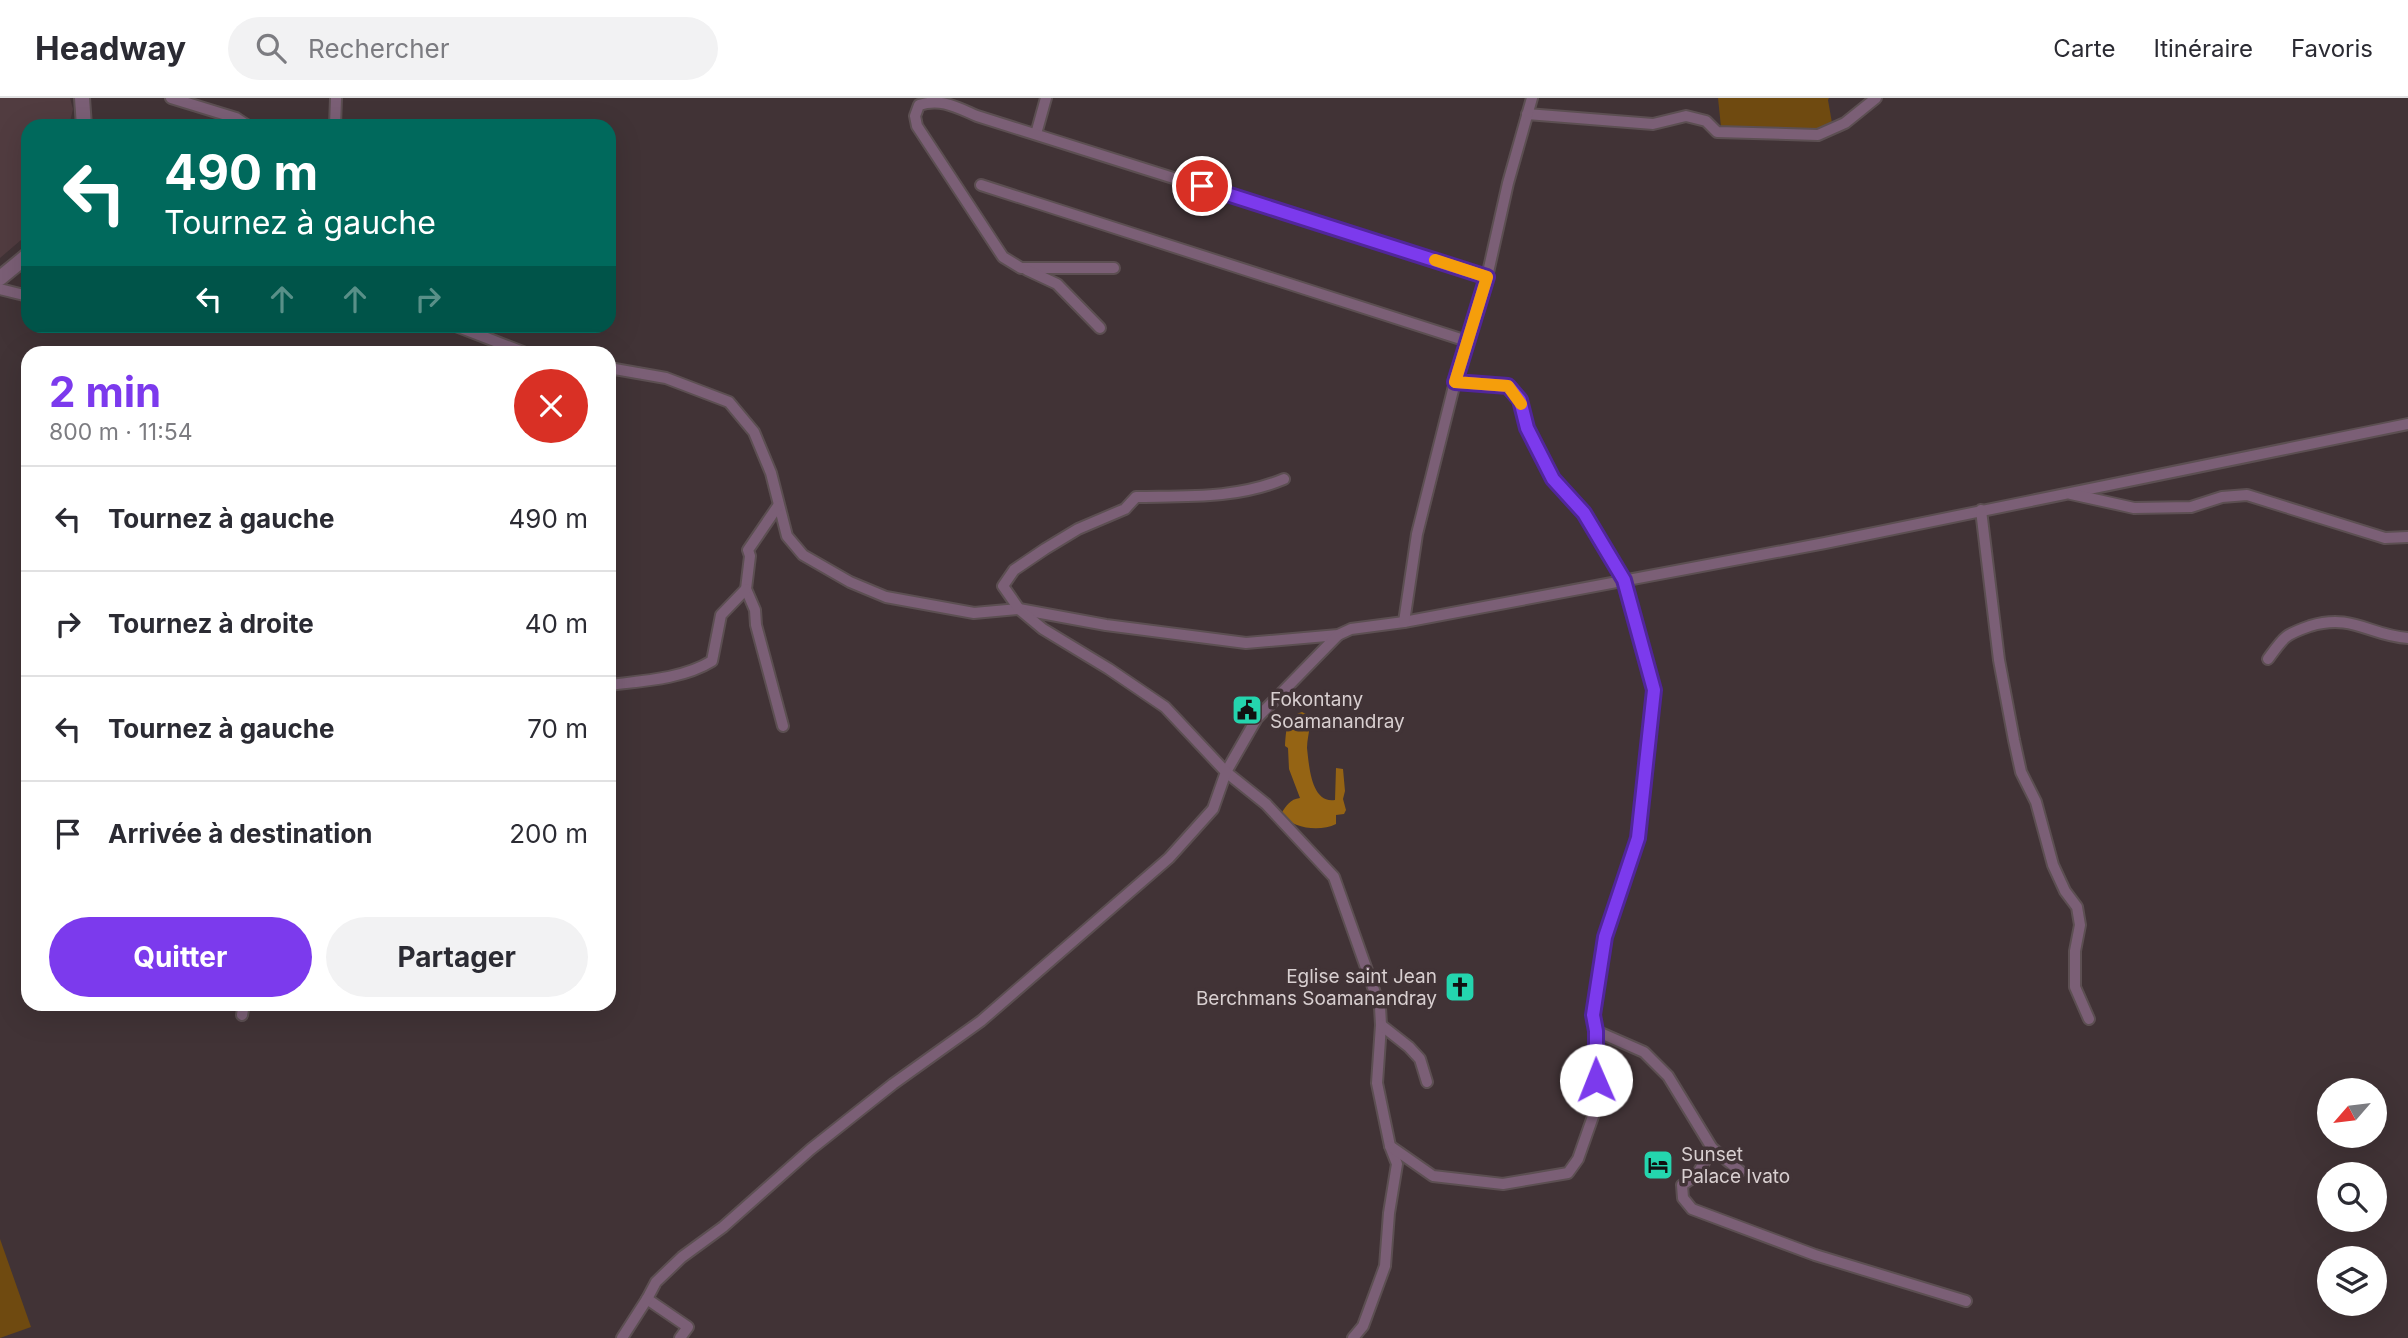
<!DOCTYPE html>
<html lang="fr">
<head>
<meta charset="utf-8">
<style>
	:root { --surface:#fff; --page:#f2f2f3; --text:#2b2b33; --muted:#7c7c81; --line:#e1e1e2; --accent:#7c3aed }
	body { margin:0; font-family:Inter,sans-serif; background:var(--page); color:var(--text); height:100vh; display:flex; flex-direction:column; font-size:26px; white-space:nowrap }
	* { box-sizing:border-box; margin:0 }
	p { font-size:23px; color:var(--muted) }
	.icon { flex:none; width:38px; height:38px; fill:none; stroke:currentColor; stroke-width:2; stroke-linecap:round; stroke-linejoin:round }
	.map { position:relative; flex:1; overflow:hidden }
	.drawer { position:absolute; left:21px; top:248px; width:595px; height:665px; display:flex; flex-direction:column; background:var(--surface); border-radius:21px; box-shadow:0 7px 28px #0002 }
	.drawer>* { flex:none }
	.top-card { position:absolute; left:21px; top:21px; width:595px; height:214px; border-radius:21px; box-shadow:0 7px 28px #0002; background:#00695c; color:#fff; overflow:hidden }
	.needle { width:46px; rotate:242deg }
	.fabs { position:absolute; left:2317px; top:980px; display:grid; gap:14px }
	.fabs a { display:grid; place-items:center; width:70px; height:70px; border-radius:50%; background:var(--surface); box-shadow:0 7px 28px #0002; font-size:35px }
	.pin { position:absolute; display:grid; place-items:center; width:60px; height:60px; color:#fff; margin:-30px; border:4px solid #fff; border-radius:50%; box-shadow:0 2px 7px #0007 }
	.me { position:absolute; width:77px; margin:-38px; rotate:359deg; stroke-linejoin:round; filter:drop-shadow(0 0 5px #0008) }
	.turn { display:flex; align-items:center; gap:24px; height:147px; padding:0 28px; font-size:32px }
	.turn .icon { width:91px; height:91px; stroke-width:2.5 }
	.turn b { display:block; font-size:49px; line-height:60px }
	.lanes { display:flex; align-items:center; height:66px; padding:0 28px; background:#0003; justify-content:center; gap:35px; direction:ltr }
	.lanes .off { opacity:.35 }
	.round { display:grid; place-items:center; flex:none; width:74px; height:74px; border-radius:37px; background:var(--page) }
	.overview { display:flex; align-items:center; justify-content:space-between; height:119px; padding:0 28px }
	h1 { font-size:42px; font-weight:700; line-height:52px; color:var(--accent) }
	.primary-button { display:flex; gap:14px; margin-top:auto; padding:14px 28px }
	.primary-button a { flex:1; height:80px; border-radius:42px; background:var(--accent); color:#fff; font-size:28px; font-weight:700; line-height:80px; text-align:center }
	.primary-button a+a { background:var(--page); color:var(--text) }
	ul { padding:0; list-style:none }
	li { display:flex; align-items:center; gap:21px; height:105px; padding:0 28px; border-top:2px solid var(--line) }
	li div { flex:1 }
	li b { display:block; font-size:26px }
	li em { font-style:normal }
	header { display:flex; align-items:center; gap:42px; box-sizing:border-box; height:98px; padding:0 35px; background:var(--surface); border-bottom:2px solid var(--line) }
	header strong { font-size:33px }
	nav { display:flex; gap:38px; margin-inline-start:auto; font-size:24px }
	.search { width:490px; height:63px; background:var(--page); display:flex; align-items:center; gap:18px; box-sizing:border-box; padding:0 24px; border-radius:38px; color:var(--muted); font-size:26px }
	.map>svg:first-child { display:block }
</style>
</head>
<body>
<header>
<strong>Headway</strong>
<div class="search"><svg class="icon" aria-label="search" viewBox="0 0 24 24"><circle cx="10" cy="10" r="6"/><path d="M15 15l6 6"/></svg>Rechercher</div>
<nav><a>Carte</a><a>Itinéraire</a><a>Favoris</a></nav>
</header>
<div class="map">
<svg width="2408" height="1240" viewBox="0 0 2408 1240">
	<rect width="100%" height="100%" fill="#413336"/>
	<polygon fill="#513c40" points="0,0 70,0 73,11 69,28 28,28 28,136 0,160"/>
	<g fill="#6f4a10">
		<polygon points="1718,0 1829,0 1828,2 1832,25 1818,33 1721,29"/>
		<polygon points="0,1141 31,1229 0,1240"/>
	</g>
	<path fill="#956414" d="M1302,614L1308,617C1312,629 1307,638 1307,650C1309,667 1311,706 1335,702L1336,670L1343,671L1345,693L1343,701L1346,712L1344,716L1336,717V726C1320,734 1293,731 1281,716C1286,708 1290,701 1300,700L1289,671L1288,650L1285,648C1286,633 1286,619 1302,614Z"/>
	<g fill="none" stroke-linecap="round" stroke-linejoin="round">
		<g stroke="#5c4f52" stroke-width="14">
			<g id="minor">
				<polyline points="171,0 236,20 248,28"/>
				<polyline points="1527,16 1653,26 1686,18 1706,23 1717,34 1818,37 1845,25 1876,0"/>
				<polyline points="335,28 336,0"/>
				<polyline points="1036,36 1046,0"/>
				<polyline points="981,87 1467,243"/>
				<path d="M1114,170H1021L1003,159L917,28L915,18L919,7C941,0 956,9 977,18L1487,179"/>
				<polyline points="1027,172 1057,186 1100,230"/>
				<polyline points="0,191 28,198"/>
				<polyline points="456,228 528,256"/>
				<polyline points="609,270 666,280 729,304 754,334 771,375 787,438 803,457 850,484 886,499 974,515 1019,511 1106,527 1246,545 1338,537 1351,531 1404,524 1825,445 2408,326"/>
				<polyline points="2071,396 2134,410 2191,409 2222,399 2247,397 2385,440 2408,439"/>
				<polyline points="778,408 748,452 750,458 746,491 755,512 756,527 783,628"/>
				<polyline points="1981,412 1999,562 2014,642 2021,674 2036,704 2053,767 2065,793 2077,809 2080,827 2075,853 2075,889 2089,921"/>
				<polyline points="1404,524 1417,436 1455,284 1487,179 1508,85 1532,0"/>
				<polyline points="1338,537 1257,620 1226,674 1266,706 1334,779 1380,909 1381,927 1377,985 1390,1048 1397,1066 1389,1115 1385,1168 1363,1228 1353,1240"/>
				<path d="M2268,561C2284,539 2284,537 2310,528C2353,515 2370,538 2408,540"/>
				<path d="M609,587C642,583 683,581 712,563L721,517L746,491"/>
				<polyline points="242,917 244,906"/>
				<polyline points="1381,927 1409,949 1420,961 1427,984"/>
				<polyline points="1596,933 1644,954 1668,978 1712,1050 1740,1073"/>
				<polyline points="1390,1048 1433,1078 1503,1086 1568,1075 1578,1061 1597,1007 1596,933 1593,917 1605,840 1638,740 1653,592 1624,482 1584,415 1553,381 1526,330 1520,302 1508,288 1455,284"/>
				<polyline points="1712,1050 1697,1077 1682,1087 1683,1100 1692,1111 1815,1157 1966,1203"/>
				<polyline points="647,1201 688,1229 680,1240"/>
				<path d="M622,1240L647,1201L656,1184L682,1159L723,1129L811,1051L893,986L981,923L1169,760L1213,711L1226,674L1165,609L1109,571L1043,531L1019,511L1003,488L1014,472L1045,451L1078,431L1125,411L1136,399C1187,398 1236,401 1284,381"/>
			</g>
		</g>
		<g stroke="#5c4f52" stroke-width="18">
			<g id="tertiary">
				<polyline points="82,0 84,28"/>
				<polyline points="0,180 28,157"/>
			</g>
		</g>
		<use href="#minor" stroke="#7b5f76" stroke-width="10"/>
		<use href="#tertiary" stroke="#7b5f76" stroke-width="14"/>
	</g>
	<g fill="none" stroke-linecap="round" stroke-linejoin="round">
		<g stroke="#51269a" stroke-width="18">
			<polyline id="route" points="1202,88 1487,179 1455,284 1508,288 1520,302 1527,330 1553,381 1584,415 1624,482 1654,592 1638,740 1605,839 1593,917 1596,933 1596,982"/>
		</g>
		<use href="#route" stroke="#7c3aed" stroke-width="12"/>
		<polyline stroke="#f59e0b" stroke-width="12" points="1435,162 1487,179 1455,284 1508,288 1521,306"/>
	</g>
	<defs>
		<g id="civic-square" transform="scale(1.575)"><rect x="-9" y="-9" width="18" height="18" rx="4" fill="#24d5ae" stroke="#413336"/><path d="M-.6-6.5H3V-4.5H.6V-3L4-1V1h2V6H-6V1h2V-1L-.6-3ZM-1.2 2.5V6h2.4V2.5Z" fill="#111"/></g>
		<g id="church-square" transform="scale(1.575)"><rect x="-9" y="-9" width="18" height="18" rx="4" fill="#24d5ae" stroke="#413336"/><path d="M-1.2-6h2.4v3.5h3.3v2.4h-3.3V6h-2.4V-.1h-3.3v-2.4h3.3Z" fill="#111"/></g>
		<g id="hotel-square" transform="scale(1.575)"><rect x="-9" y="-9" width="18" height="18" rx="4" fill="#24d5ae" stroke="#413336"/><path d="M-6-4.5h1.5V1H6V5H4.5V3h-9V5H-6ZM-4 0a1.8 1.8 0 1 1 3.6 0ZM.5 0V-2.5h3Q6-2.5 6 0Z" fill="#111"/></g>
	</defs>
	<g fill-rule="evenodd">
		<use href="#civic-square" x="1247" y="612"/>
		<use href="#church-square" x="1460" y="889"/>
		<use href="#hotel-square" x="1658" y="1067"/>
	</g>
	<g text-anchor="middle" stroke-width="7" stroke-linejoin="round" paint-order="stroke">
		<g font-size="19" fill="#d8cfd0" stroke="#413336" text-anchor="start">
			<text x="1270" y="608">Fokontany<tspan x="1270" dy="22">Soamanandray</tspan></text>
			<text x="1437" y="885" text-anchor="end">Eglise saint Jean<tspan x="1437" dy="22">Berchmans Soamanandray</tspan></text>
			<text x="1681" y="1063">Sunset<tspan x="1681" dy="22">Palace Ivato</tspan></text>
		</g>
	</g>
</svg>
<div class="fabs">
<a><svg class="needle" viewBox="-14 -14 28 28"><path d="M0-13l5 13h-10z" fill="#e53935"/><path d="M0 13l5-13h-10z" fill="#7c7c81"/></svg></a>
<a><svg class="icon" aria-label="search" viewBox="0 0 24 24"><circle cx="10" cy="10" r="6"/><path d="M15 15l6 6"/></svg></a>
<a><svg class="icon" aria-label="layers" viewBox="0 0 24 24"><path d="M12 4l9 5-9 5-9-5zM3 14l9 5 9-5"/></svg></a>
</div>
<div class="pin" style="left:1202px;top:88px;background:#d93025"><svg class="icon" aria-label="arrive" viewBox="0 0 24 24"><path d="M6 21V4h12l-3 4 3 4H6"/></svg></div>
<svg class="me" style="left:1596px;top:982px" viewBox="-20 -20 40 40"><circle r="19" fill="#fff"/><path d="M0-13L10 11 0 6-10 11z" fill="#7c3aed"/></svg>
<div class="top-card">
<div class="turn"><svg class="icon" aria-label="left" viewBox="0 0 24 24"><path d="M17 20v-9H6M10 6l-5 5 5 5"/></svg><div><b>490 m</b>Tournez à gauche</div></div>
<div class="lanes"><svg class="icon" aria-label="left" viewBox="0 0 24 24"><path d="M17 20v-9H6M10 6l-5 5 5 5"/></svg><svg class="icon off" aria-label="ahead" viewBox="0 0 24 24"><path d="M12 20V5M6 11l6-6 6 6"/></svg><svg class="icon off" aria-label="ahead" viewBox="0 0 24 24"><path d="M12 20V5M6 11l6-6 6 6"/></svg><svg class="icon off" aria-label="right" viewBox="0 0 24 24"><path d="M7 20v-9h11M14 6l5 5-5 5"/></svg></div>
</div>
<section class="drawer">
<div class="overview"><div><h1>2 min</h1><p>800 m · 11:54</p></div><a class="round" style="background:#d93025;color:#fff"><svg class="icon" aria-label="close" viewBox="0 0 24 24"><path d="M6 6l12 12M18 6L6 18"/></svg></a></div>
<ul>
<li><svg class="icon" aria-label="left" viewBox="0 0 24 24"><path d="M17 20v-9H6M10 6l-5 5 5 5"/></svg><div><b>Tournez à gauche</b></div><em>490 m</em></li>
<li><svg class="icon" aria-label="right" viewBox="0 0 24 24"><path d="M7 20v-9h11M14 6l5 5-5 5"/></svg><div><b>Tournez à droite</b></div><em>40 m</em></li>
<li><svg class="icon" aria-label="left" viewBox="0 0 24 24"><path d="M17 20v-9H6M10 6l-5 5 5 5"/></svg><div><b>Tournez à gauche</b></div><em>70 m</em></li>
<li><svg class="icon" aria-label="arrive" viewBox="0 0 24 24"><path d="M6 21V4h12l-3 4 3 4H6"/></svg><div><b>Arrivée à destination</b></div><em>200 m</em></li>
</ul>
<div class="primary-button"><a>Quitter</a><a>Partager</a></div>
</section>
</div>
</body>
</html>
